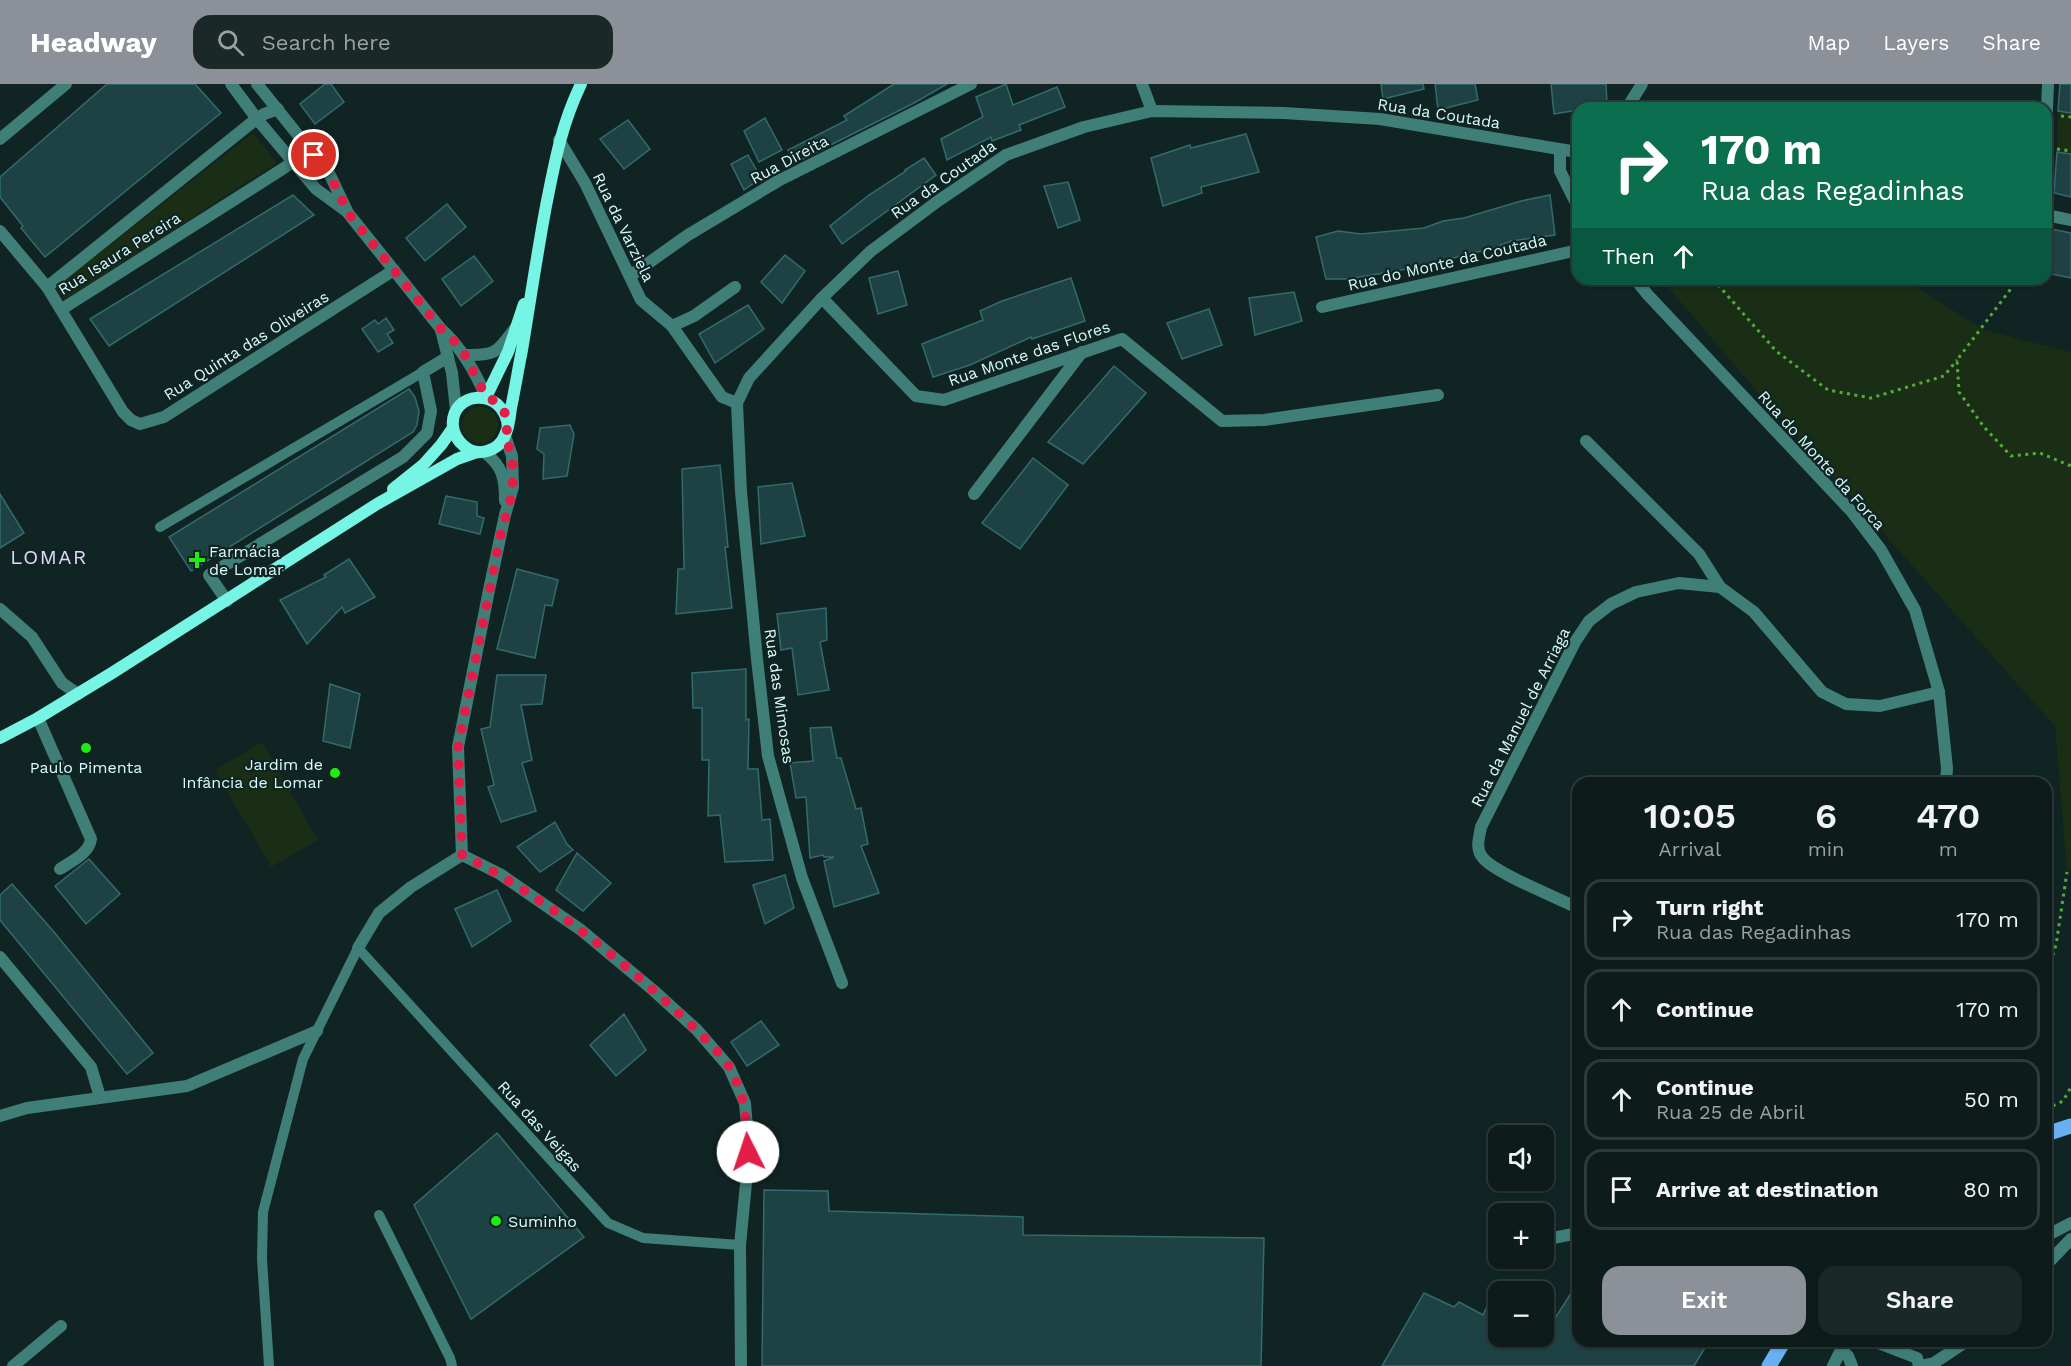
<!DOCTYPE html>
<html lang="en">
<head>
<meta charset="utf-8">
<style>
	:root { --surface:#0d1b1b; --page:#1b2828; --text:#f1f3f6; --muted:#9aa1a3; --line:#2d393a; --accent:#8c9099 }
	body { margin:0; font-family:"Work Sans",sans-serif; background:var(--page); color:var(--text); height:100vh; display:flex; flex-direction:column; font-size:22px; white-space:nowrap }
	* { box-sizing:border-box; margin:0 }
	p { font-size:20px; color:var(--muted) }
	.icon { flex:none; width:33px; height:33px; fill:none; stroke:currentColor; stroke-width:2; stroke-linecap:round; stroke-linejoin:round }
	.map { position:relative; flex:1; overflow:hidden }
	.drawer { position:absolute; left:1572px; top:693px; width:480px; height:570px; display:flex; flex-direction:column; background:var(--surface); border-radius:18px; box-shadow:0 2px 4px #0004,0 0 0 2px var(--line) }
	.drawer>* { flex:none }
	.top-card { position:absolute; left:1572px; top:18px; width:480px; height:183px; border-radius:18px; box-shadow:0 2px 4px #0004,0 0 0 2px var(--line); background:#0b6e4f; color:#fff; overflow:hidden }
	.controls { position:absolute; left:1488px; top:1041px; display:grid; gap:12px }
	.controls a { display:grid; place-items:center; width:66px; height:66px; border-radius:12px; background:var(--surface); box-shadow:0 2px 4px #0004,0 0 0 2px var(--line); font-size:30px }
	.pin { position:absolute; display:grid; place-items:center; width:51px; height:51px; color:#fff; margin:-26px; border:3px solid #fff; border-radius:50%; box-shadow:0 2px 6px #0007 }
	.me { position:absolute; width:66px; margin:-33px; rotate:356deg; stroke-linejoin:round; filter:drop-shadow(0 0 4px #0008) }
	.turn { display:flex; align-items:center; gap:21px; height:126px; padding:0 30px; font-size:27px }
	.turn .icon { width:78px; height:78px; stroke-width:2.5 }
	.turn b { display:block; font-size:42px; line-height:51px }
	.then { display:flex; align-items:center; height:57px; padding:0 30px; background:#0003; gap:12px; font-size:22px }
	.eta { display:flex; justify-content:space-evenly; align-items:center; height:102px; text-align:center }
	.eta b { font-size:36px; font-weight:600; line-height:42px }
	.action { display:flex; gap:12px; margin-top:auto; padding:12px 30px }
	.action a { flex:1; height:69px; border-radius:18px; background:var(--accent); color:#fff; font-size:24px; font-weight:600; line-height:69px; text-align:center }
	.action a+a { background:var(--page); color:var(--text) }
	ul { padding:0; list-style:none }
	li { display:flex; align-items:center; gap:18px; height:81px; margin:0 12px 9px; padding:0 18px; border:3px solid var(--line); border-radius:18px }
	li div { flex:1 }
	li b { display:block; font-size:22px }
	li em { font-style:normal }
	header { display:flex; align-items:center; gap:36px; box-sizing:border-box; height:84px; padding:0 30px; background:var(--accent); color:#fff }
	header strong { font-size:28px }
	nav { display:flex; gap:33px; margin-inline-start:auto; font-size:21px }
	.search { width:420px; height:54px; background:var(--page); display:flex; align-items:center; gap:15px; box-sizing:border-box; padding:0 21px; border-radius:18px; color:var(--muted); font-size:22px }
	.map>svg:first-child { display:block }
</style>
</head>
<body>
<header>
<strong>Headway</strong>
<div class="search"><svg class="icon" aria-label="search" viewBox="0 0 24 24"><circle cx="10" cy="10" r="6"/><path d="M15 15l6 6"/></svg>Search here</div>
<nav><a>Map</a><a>Layers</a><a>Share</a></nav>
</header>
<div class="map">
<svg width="2071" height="1282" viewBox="0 0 2071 1282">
	<rect width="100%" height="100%" fill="#112424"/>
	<g fill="#192e14">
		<polygon points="2058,27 2071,29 2071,70 2057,68"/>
		<polygon points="253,49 277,79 64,216 54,204"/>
		<polygon points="1661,195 1904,195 1984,246 2071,268 2071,784 2067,788 2055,642 1750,299"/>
		<circle cx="480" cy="341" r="18"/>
		<polygon points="262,658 318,756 271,783 215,686"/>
	</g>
	<g fill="#1e4244" stroke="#326b6e" stroke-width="1.5">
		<polygon points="107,0 195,0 221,29 45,173 21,144 23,142 0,113 0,93"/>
		<polygon points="325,0 331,0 344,18 315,40 300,20"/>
		<polygon points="894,0 947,0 914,19 795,79 788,66 847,36 844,32"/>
		<polygon points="1006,0 1013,21 1057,3 1065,23 1019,41 1021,46 992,57 991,53 947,76 941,55 983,33 976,13"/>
		<polygon points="1381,0 1423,0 1424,5 1383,15"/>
		<polygon points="1435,0 1475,0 1478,16 1438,26"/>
		<polygon points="1551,0 1606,0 1607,20 1578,24 1578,26 1554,30"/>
		<polygon points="2060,0 2071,0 2071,29 2058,27"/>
		<polygon points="765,34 782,66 759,78 744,47"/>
		<polygon points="628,36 650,65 624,85 600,55"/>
		<polygon points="1246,50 1259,88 1201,103 1202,109 1163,122 1151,74 1190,61 1191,64"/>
		<polygon points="2057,68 2071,70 2071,113 2054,109"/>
		<polygon points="748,71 761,94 744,106 731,80"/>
		<polygon points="924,74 936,91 842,160 830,142 869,111 906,87 905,86"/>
		<polygon points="1068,98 1080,136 1058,144 1044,102"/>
		<polygon points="293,111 314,131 109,262 90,235"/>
		<polygon points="1550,111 1555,151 1511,157 1489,166 1470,169 1431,181 1348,195 1326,195 1316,153 1338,147 1361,150 1424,144 1443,137 1464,134 1521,117"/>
		<polygon points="447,120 466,143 425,177 406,154"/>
		<polygon points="2046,144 2071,149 2071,194 2046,189"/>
		<polygon points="785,171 805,187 782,219 761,198"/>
		<polygon points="474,172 493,197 461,222 442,195"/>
		<polygon points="898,187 907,221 878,230 869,194"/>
		<polygon points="1071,194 1085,237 1032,255 1031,253 970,281 933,293 922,260 983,236 980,227 1002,217"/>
		<polygon points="1294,208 1302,237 1255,251 1249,214"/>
		<polygon points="748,221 764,245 715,279 699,250"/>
		<polygon points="1209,225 1222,261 1182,275 1167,239"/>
		<polygon points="386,234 394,246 387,250 393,259 378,268 362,245 375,236 378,240"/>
		<polygon points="1114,282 1146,309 1083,380 1048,358"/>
		<polygon points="409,305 415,313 419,327 417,341 413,348 191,487 169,453"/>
		<polygon points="570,341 574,350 567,392 543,395 544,370 537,365 540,344"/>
		<polygon points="1033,374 1068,401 1020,465 982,439"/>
		<polygon points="720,381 728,463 725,463 732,524 676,530 678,485 684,485 682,385"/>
		<polygon points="792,399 805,452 761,460 758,403"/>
		<polygon points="0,410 24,449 0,464"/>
		<polygon points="446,412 477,418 477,432 484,434 480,450 439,440"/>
		<polygon points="349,475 375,513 345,529 342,523 307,560 280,516 326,493 324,491"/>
		<polygon points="517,485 558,496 552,522 545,521 535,574 497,565"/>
		<polygon points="826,524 827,556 820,558 829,606 798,611 792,564 781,566 777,530"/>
		<polygon points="746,585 746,636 749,635 748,685 758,685 762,736 770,735 773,776 725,778 720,731 708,732 709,676 702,676 702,624 693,624 692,589"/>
		<polygon points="497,591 546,591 542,620 521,621 532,676 522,679 536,727 501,738 488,703 494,701 481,645 490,643"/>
		<polygon points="330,600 360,610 350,664 323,657"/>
		<polygon points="831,643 837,674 841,674 856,725 861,724 868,760 861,762 879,809 834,823 824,777 834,773 824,773 823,771 810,774 806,713 796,714 790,679 813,677 810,644"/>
		<polygon points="555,738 567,760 573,766 540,788 517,763"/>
		<polygon points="577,769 611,799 583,827 556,806"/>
		<polygon points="89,775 120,810 86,840 55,802"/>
		<polygon points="785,791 794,824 765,840 753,801"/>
		<polygon points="12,800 54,848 153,969 127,990 0,836 0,811"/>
		<polygon points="497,806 511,837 472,863 455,825"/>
		<polygon points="624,930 646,966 616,992 590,961"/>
		<polygon points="761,937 779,961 747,982 731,958"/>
		<polygon points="497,1049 584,1153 471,1235 414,1121"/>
		<polygon points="764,1106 828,1107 829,1127 1023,1133 1023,1151 1264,1154 1261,1282 762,1282"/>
		<polygon points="1498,1198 1498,1252 1544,1252 1544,1230 1554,1236 1578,1198 1578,1257 1709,1257 1694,1282 1382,1282 1424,1209 1454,1223 1459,1218 1483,1231"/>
	</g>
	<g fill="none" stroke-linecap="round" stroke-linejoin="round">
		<g stroke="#52ae39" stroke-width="3" stroke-dasharray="3 4.5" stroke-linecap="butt">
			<polyline points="2061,32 2071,33"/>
			<polyline points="2057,65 2071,67"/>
			<polyline points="1713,195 1776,267 1828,306 1871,314 1944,292 1957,276"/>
			<polyline points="2021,195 2013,202 1957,276 1959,308 1984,343 2011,372 2040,369 2071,382"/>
			<polyline points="2046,893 2056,861 2067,788"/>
			<polyline points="2046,1025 2063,1017 2071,1003"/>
		</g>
		<g stroke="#407f78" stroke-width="10">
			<polyline points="160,443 423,288"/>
			<polyline points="379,1131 450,1274 452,1282"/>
			<polyline points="269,1282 262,1175 263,1128 303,975 358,864 608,1139 643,1154 740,1161"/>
		</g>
		<g stroke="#407f78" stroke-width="12">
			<polyline points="231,0 257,35 316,105 346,127"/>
			<path d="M257,0L330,91L348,129L441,245C462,264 475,287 486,313"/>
			<polyline points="1142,0 1152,27"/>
			<polyline points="1627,24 1642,0"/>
			<polyline points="2046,46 2048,0"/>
			<polyline points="0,55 66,0"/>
			<polyline points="559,56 585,99 641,216 672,242 722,313 737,319"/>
			<polyline points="1560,66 1560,87 1578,123"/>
			<polyline points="2046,131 2071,136"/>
			<polyline points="0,147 47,203 123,328 131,336 140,340 164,333 394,186"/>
			<polyline points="630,192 688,151 778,97 971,0"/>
			<polyline points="1635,195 1648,211 1852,428 1881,466 1915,526 1939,608 1947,684 1946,699"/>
			<polyline points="47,203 250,40 264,30 278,25"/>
			<polyline points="822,214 916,312 944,316 1122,255 1222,337 1264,336 1438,311"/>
			<polyline points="1322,223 1578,166"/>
			<polyline points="62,225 284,84 303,70 306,61"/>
			<polyline points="672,242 694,232 735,203"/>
			<polyline points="441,246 452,289 456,326"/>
			<path d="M465,271C497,272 497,268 516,243"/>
			<polyline points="1586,357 1699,470 1720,503 1754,528 1822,608 1846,620 1880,622 1939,608"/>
			<path d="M484,368C503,382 505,395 505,417"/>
			<polyline points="974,410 1082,268"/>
			<polyline points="227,517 209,491 403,373 427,349 431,327 423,288 448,273"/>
			<polyline points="0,525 32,553 62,599 78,610"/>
			<path d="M38,634L91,755C89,770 71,777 60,785"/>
			<polyline points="462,771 500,790 581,846 653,906 697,946 729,983 745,1019 749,1068 740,1161 741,1282"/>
			<polyline points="462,771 458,663 489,506 505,431 513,403 512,372 505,352"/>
			<path d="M1578,824C1558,814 1495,789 1483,774C1475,765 1479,754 1481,743L1575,558L1589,537L1611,520L1636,508L1679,499L1720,503"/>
			<polyline points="358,864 379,829 411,803 462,771"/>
			<polyline points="0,873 91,983 100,1013"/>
			<polyline points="842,899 802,794 768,672 757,575 741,408 737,319 749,294 822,214 871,167 938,117 1006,71 1084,43 1152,27 1284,29 1380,35 1571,67 1578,62"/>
			<polyline points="0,1032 27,1024 187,1002 317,947"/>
			<polyline points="2046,1152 2071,1139"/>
			<polyline points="1553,1154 1578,1149"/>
			<polyline points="2046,1181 2071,1155"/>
			<polyline points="1873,1257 1917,1274 1919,1282"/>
			<polyline points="1841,1266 1848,1272 1852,1282"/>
			<polyline points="13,1282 61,1242"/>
			<polyline points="1833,1282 1841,1266 1850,1257"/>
			<polyline points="1920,1282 1934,1279 1967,1257"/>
		</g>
		<g stroke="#76f4e4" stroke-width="12">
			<polyline points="486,313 508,268 524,220"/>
			<path d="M508,343C504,301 449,307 453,343C454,351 458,357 464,362C477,374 499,367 505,351C509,343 510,333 511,324C515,305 518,286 522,266C530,218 537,170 546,122C555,77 561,42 581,0"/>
			<polyline points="393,405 423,381 441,361 453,344"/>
			<polyline points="0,654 38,634 112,589 377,420 457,375 477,368"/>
		</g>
		<g stroke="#67b1f3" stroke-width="15">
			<polyline points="2046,1050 2071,1042"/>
			<polyline points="1769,1282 1784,1257"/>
		</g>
	</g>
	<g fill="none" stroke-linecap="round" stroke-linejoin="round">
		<path stroke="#e11d48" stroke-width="10" stroke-dasharray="0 18" d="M314,71L330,91L348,129L441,245L454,257L465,271L486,313L495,317L502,324L507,333L508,342L505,352L512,372L513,394L512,410L501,449L458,663L462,771C540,810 609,866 673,924C689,939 719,966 730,984C746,1013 746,1037 748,1068"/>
	</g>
	<g fill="#1eec13" stroke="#112424" stroke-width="2">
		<path d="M194 467h6v6h6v6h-6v6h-6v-6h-6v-6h6z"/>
		<circle cx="86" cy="664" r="6"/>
		<circle cx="335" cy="689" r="6"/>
		<circle cx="496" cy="1137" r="6"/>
	</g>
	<g text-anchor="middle" stroke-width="4.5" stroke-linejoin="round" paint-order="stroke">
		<g font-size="16" fill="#d7fcfa" stroke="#112424">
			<text transform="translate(1439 29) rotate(9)" y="6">Rua da Coutada</text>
			<text transform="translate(789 75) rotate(-28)" y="6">Rua Direita</text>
			<text transform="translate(943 95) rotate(-35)" y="6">Rua da Coutada</text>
			<text transform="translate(624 143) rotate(64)" y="6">Rua da Varziela</text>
			<text transform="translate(119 169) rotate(-32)" y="6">Rua Isaura Pereira</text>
			<text transform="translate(1447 178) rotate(-13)" y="6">Rua do Monte da Coutada</text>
			<text transform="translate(246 261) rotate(-32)" y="6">Rua Quinta das Oliveiras</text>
			<text transform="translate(1029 269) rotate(-19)" y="6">Rua Monte das Flores</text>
			<text transform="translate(1822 376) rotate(48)" y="6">Rua do Monte da Forca</text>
			<text transform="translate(780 612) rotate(82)" y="6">Rua das Mimosas</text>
			<text transform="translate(1520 633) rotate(-63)" y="6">Rua da Manuel de Arriaga</text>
			<text transform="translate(540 1042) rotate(48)" y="6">Rua das Veigas</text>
		</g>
		<g font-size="16" fill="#d7fcfa" stroke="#112424" text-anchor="start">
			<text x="209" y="473">Farmácia<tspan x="209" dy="18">de Lomar</tspan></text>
			<text x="323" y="686" text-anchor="end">Jardim de<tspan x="323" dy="18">Infância de Lomar</tspan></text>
			<text x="86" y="689" text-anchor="middle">Paulo Pimenta</text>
			<text x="508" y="1143">Suminho</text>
		</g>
		<g font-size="20" letter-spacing="1.5" fill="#e0d9fc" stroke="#112424">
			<text x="49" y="480">LOMAR</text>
		</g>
	</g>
</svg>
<div class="controls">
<a><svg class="icon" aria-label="sound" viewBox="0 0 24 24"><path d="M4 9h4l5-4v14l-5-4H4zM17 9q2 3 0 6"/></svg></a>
<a>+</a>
<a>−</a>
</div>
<div class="pin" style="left:314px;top:71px;background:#d93025"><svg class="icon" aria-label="arrive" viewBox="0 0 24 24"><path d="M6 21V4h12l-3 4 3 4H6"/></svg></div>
<svg class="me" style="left:748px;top:1068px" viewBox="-20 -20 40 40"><circle r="19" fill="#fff"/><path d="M0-13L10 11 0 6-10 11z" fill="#e11d48"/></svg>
<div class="top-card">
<div class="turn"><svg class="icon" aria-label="right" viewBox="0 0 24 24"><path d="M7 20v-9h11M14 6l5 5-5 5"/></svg><div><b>170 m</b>Rua das Regadinhas</div></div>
<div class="then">Then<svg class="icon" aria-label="ahead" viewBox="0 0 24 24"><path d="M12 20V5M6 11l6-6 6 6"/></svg></div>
</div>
<section class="drawer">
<div class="eta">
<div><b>10:05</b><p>Arrival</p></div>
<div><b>6</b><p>min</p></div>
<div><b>470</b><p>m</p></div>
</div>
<ul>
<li><svg class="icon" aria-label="right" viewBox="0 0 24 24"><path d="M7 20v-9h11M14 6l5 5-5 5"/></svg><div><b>Turn right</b><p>Rua das Regadinhas</p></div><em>170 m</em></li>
<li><svg class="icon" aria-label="ahead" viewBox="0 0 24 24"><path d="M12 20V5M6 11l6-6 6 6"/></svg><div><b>Continue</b></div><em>170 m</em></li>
<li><svg class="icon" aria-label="ahead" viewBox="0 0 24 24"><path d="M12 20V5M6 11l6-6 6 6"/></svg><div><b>Continue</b><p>Rua 25 de Abril</p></div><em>50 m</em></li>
<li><svg class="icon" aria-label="arrive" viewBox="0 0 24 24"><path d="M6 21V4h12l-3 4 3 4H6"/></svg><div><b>Arrive at destination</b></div><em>80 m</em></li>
</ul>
<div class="action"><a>Exit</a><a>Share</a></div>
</section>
</div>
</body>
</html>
